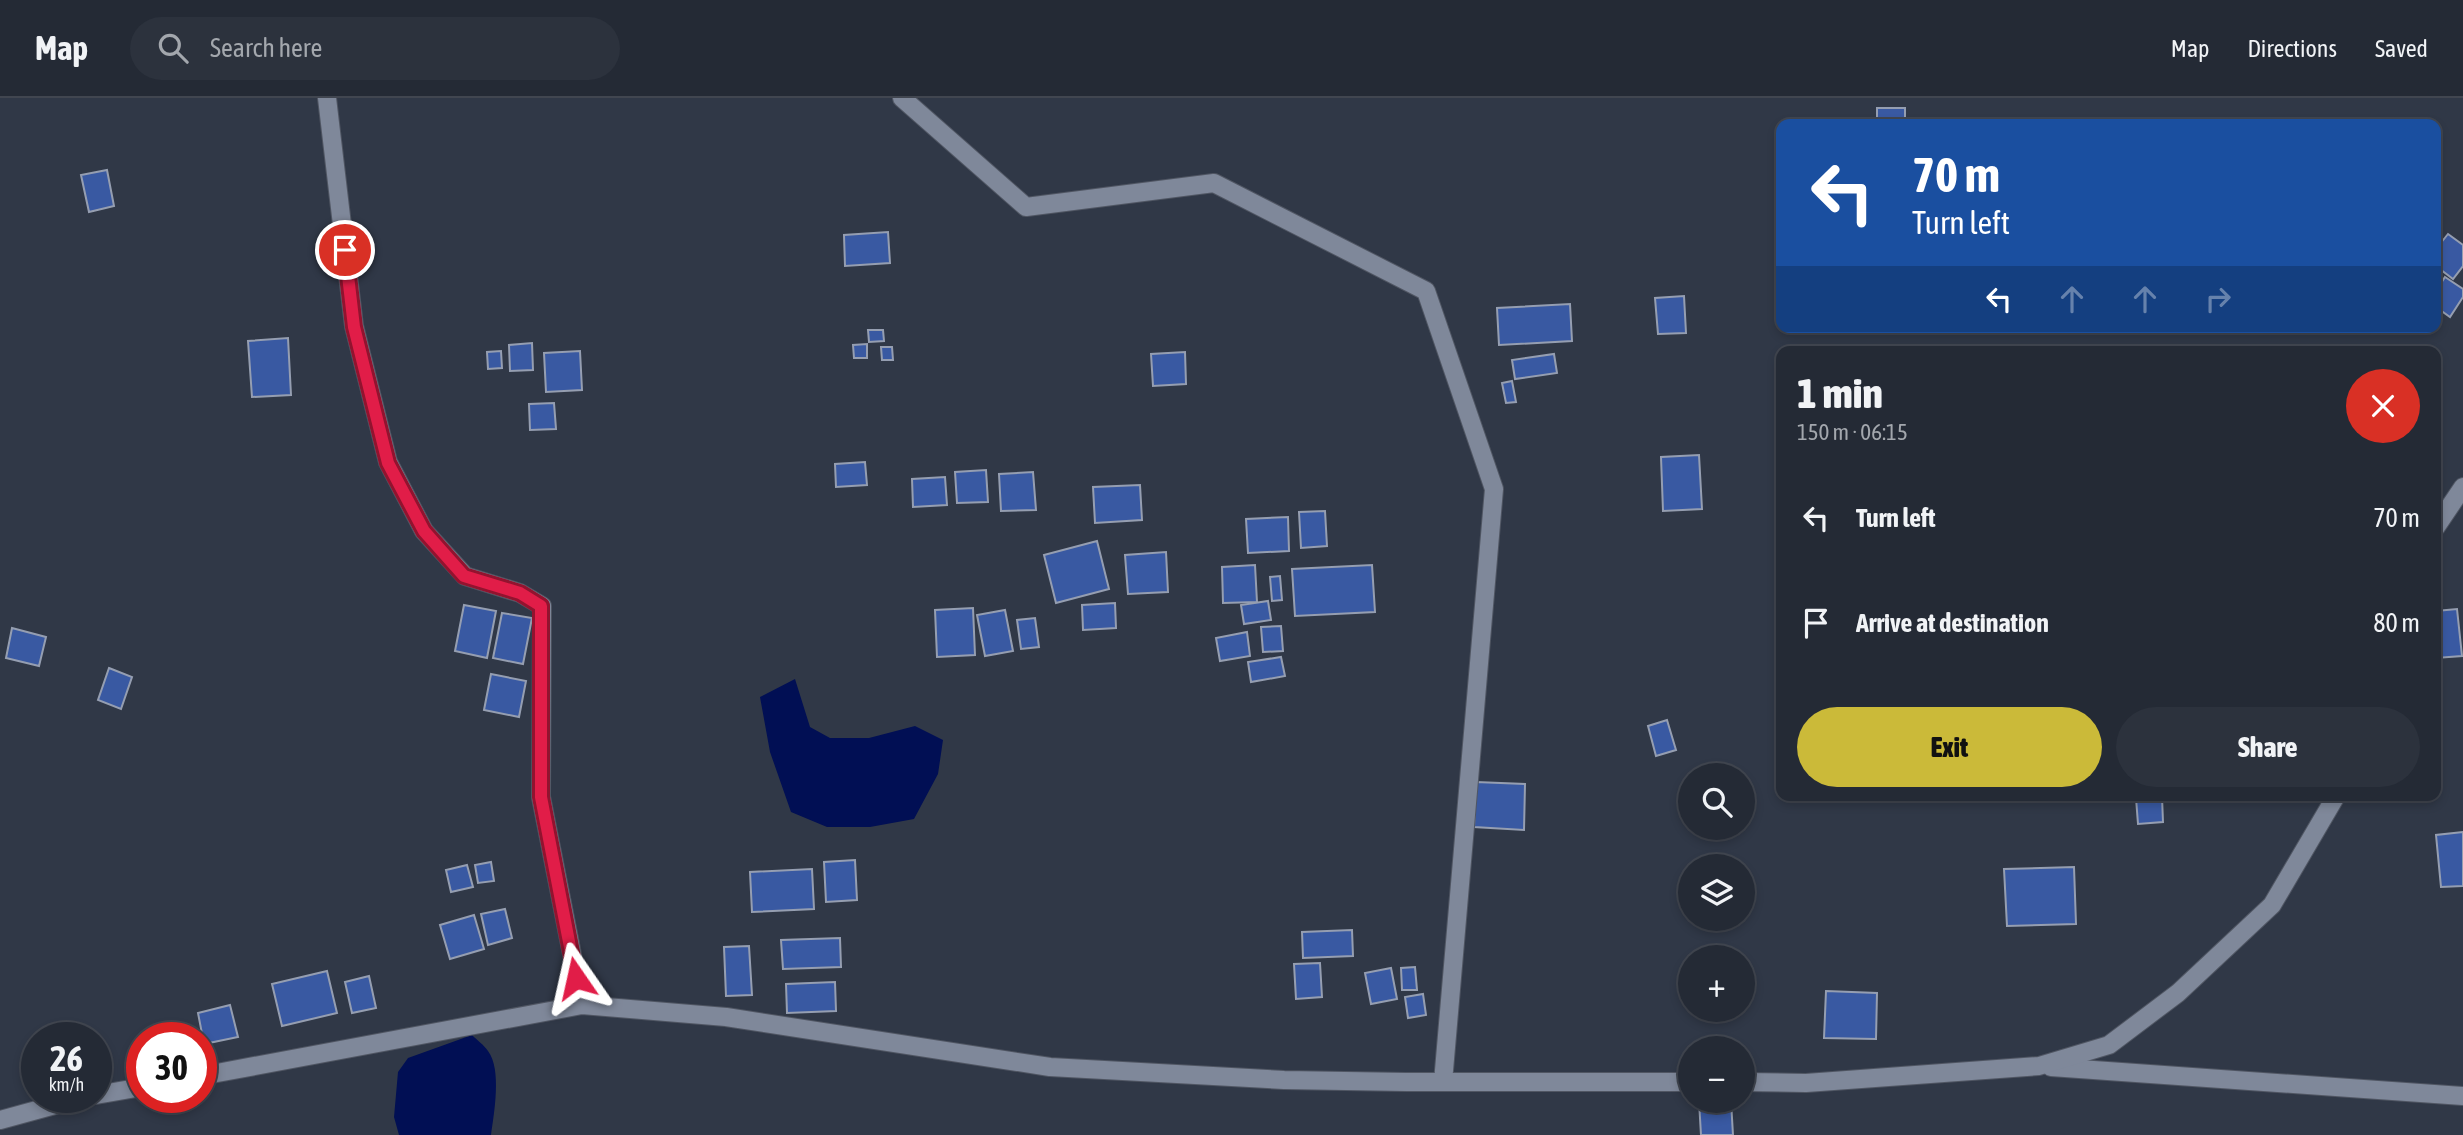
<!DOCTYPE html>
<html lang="en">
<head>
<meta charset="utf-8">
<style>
	:root { --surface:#242a35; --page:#2c323d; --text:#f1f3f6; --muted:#a3a7ad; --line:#414650; --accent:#cbba39 }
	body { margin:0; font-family:"Asap Condensed",sans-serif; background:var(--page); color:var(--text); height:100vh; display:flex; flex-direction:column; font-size:26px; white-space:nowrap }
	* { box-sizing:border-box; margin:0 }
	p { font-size:23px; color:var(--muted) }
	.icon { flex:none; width:38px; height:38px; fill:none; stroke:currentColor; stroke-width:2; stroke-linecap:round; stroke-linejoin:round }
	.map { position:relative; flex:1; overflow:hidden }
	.side { position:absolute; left:1776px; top:248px; width:665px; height:455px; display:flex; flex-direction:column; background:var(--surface); border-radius:14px; box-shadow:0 4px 10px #0003,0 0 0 2px var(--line) }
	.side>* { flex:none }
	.guide { position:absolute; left:1776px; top:21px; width:665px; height:214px; border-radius:14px; box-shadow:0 4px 10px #0003,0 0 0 2px var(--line); background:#1a4fa0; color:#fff; overflow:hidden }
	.tools { position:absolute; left:1678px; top:665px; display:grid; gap:14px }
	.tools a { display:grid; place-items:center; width:77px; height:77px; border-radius:50%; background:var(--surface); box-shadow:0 4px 10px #0003,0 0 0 2px var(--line); font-size:35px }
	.speed { position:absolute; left:21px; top:924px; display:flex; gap:14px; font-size:35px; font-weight:700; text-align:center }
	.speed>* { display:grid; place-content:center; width:91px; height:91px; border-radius:50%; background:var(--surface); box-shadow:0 4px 10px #0003,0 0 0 2px var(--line); line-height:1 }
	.speed small { font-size:18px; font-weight:400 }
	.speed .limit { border:10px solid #d22; background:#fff; color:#111 }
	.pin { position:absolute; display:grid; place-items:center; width:60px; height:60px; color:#fff; margin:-30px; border:4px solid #fff; border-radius:50%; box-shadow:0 2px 7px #0007 }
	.me { position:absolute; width:77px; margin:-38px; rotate:349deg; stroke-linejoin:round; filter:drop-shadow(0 0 5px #0008) }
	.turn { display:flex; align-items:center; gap:24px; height:147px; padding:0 21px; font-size:32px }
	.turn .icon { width:91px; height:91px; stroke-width:2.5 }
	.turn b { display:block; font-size:49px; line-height:60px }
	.lanes { display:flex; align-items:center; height:66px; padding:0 21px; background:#0003; justify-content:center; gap:35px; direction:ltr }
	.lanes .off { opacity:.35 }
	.round { display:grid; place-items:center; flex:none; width:74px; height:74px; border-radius:37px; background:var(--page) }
	.head { display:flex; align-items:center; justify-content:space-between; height:119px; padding:0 21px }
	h1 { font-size:42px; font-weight:800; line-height:52px }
	.primary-button { display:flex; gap:14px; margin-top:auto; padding:14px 21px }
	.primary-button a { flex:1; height:80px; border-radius:42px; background:var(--accent); color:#111; font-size:28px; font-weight:800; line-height:80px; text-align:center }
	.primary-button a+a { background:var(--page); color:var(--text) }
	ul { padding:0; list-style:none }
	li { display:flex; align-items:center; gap:21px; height:105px; padding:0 21px }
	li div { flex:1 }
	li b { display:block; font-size:26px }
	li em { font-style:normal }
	header { display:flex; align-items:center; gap:42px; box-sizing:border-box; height:98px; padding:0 35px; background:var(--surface); border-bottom:2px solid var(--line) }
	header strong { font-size:33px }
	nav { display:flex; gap:38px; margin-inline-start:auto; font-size:24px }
	.search { width:490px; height:63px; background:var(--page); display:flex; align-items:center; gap:18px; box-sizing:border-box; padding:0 24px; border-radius:38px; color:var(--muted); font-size:26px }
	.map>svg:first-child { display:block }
</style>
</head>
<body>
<header>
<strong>Map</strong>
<div class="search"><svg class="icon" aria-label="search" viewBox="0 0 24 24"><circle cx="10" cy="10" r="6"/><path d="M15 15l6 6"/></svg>Search here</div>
<nav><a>Map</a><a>Directions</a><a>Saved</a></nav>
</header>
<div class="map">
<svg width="2463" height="1037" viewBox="0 0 2463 1037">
	<rect width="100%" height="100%" fill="#303847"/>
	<g fill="#010f54">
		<polygon points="795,581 810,629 830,640 869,640 915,628 943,642 938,676 914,721 870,729 827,729 791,714 770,654 760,599"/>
		<path d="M472,937C477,942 484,947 488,953C502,971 494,1016 491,1037H399L394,1019L398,974L408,960Z"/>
	</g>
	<g fill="#3959a2" stroke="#959eb1" stroke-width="2">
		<rect x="1877" y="10" width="28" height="16"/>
		<polygon points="107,72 114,108 89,114 81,77"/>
		<polygon points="888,134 890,165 845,168 844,137"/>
		<polygon points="2448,136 2463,147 2463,168 2453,181 2436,168 2436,151"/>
		<polygon points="2445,179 2463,191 2463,199 2450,219 2436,209 2436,193"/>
		<polygon points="1684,198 1686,235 1658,236 1655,200"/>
		<polygon points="1570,206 1572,243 1499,247 1497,210"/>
		<polygon points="868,232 883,232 884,243 869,244"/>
		<polygon points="288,240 291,297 252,299 248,243"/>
		<polygon points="532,245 533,272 510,273 509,247"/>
		<polygon points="867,246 867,260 854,260 853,247"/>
		<polygon points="881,249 892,249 893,262 882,262"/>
		<polygon points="501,253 502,270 488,271 487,254"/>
		<polygon points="580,253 582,292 546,294 544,255"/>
		<polygon points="1185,254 1186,286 1153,288 1151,256"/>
		<polygon points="1554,256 1557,275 1515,281 1512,262"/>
		<polygon points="1512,283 1516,304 1506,305 1502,285"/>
		<polygon points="554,305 556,331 530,332 529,306"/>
		<polygon points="1699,357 1702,411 1663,413 1661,359"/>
		<polygon points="865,364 867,387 836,389 835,366"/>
		<polygon points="986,372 988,404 957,405 955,374"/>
		<polygon points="1033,374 1036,412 1001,413 999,376"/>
		<polygon points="945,379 947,407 913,409 912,381"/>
		<polygon points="1140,387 1142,422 1095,425 1093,389"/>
		<polygon points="1325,413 1327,448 1301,450 1299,414"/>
		<polygon points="1288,419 1289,453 1248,455 1246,421"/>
		<polygon points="1097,443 1109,491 1056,505 1044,457"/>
		<polygon points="1166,454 1168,494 1128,496 1125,457"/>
		<polygon points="1255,467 1257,504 1223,505 1222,469"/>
		<polygon points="1372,467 1375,514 1295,518 1292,471"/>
		<polygon points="1280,478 1282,502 1272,503 1270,479"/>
		<polygon points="1268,503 1271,522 1244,526 1241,507"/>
		<polygon points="1115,505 1116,530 1083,532 1082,507"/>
		<polygon points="464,507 496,513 487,560 455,553"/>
		<polygon points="973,510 975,557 937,559 935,512"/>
		<polygon points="2457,511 2462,558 2436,560 2436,513"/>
		<polygon points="1005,512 1013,553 985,558 977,517"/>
		<polygon points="502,515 532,520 523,566 493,560"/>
		<polygon points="1035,520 1039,549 1021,551 1017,522"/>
		<polygon points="1281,528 1283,553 1263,554 1261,529"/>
		<polygon points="12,530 46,539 39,568 6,560"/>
		<polygon points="1247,534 1250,558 1220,563 1216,540"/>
		<polygon points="1281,559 1285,578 1251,584 1248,564"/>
		<polygon points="109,570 132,579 121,611 98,602"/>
		<polygon points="491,576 526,583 519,619 484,612"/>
		<polygon points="1667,622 1676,652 1656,658 1648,628"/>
		<polygon points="1476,684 1525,686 1524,732 1474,729"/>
		<polygon points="2162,699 2163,724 2138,726 2136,700"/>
		<polygon points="2463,734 2463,788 2441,789 2436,737"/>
		<polygon points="855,762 857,802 826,804 824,764"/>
		<polygon points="491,764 494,783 478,785 475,767"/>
		<polygon points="467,767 473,789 451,794 446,772"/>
		<polygon points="2074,769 2076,826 2007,828 2004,771"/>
		<polygon points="812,771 814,811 752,814 750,774"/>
		<polygon points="505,811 512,840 488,847 481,816"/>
		<polygon points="474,817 484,851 450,861 440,827"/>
		<polygon points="1352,832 1353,858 1303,860 1302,834"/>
		<polygon points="840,840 841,869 783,871 781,842"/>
		<polygon points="749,848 752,897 726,898 724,849"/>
		<polygon points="1320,865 1322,899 1296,901 1294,866"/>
		<polygon points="1415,869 1417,892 1402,892 1401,870"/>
		<polygon points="1391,870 1397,901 1371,906 1365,875"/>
		<polygon points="327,873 337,915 282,928 272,886"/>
		<polygon points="369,878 376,910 352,915 345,884"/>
		<polygon points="835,884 836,913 787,915 786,886"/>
		<polygon points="1826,893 1877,895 1876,941 1824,940"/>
		<polygon points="1423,896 1426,917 1408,920 1405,899"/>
		<polygon points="230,907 238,939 204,946 198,915"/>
		<polygon points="1699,1003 1731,1003 1733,1037 1701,1037"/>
	</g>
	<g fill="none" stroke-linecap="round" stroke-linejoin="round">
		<g stroke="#505663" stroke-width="20">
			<g id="minor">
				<polyline points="327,0 354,228 388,364 424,433 465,478 520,495 542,508 541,699 582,907"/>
				<polyline points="902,0 1026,109 1214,85 1426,193 1494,391 1443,984"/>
				<polyline points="2436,429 2463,389"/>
				<polyline points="2051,969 2463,998"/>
				<polyline points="201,978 582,907 726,919 1050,969 1284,982 1406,984 1690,984"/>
				<polyline points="1743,984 1806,985 2039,968 2109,947 2178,895 2272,807 2336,698"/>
				<polyline points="96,997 142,989"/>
				<polyline points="0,1022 84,999"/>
			</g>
		</g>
		<use href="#minor" stroke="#7f889a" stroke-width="18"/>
	</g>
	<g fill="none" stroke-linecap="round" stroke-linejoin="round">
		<g stroke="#92132f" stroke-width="18">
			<polyline id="route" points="345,152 354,229 388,365 424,433 464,478 520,495 541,508 541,699 576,880"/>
		</g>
		<use href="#route" stroke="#e11d48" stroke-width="12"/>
	</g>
</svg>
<div class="tools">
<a><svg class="icon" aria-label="search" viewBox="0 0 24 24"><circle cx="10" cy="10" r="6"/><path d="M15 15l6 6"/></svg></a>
<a><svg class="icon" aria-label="layers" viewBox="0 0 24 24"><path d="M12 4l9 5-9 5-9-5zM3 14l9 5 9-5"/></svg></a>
<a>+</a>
<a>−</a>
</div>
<div class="speed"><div>26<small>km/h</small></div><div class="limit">30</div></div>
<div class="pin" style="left:345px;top:152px;background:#d93025"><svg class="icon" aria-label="arrive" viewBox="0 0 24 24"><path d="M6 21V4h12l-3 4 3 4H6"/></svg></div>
<svg class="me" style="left:576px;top:880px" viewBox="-20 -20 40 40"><path d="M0-17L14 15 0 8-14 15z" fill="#e11d48" stroke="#fff" stroke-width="4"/></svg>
<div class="guide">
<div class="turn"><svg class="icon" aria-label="left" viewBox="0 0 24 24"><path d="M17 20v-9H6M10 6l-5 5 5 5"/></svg><div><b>70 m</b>Turn left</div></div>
<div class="lanes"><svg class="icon" aria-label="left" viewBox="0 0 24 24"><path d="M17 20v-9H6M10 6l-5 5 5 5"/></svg><svg class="icon off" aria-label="ahead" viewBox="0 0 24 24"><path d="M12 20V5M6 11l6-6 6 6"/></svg><svg class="icon off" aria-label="ahead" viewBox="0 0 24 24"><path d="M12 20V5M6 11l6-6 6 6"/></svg><svg class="icon off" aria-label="right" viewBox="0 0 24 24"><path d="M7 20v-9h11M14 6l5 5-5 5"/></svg></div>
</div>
<section class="side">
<div class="head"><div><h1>1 min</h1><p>150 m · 06:15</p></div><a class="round" style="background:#d93025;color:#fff"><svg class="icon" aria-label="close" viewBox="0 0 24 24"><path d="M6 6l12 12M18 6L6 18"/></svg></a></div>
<ul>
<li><svg class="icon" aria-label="left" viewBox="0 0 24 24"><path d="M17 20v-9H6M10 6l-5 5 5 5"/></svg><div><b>Turn left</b></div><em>70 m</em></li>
<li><svg class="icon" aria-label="arrive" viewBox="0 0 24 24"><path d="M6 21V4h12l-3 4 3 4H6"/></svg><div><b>Arrive at destination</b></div><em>80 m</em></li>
</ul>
<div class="primary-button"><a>Exit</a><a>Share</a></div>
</section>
</div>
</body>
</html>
